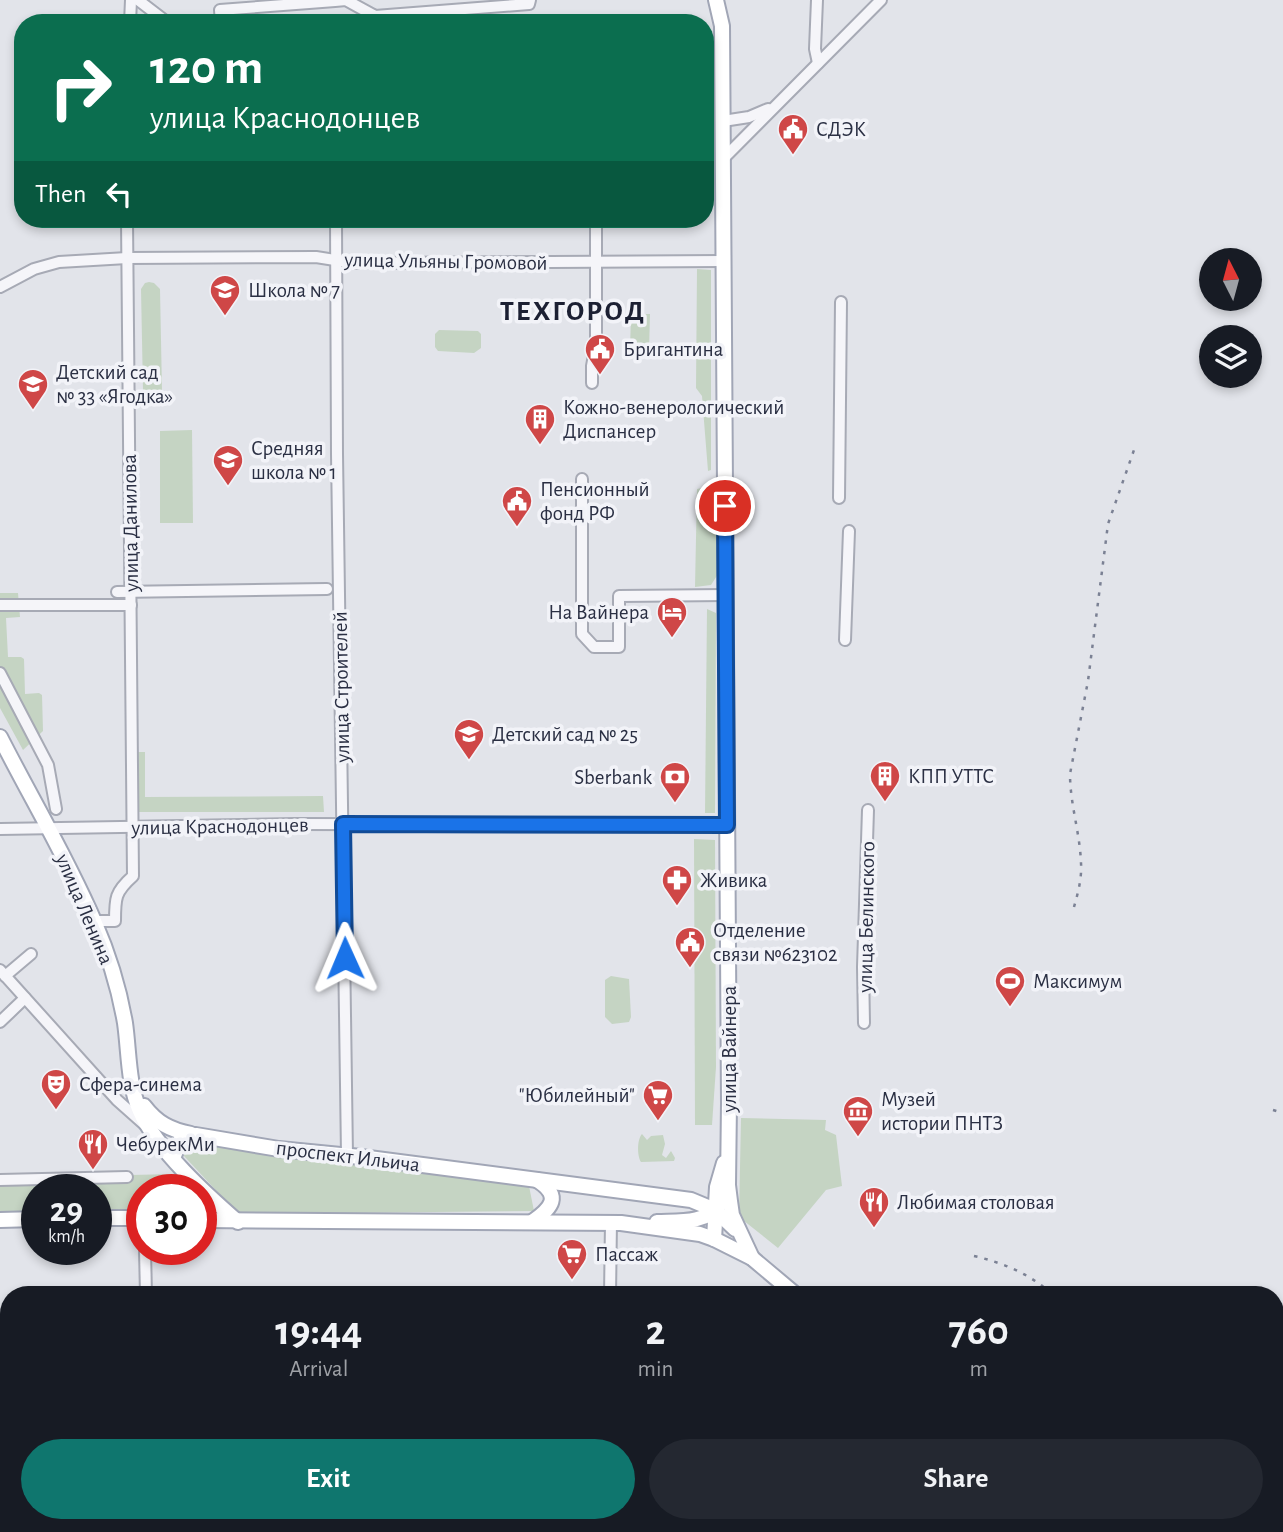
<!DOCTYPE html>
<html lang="en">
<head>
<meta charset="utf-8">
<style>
	:root { --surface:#171b24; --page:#242831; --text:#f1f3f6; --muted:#9ea1a6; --accent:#0f766e }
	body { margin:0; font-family:"Alegreya Sans",sans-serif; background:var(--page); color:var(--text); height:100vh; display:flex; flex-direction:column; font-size:26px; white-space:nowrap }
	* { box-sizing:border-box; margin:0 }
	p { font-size:23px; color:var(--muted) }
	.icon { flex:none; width:38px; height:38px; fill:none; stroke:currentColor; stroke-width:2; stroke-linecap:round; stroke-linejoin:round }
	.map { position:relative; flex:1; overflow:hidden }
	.panel { position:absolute; left:0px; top:1286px; width:1284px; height:247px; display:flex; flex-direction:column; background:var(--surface); border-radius:28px 28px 0 0; box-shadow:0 4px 10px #0003 }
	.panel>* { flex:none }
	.top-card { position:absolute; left:14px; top:14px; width:700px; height:214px; border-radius:28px; box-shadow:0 4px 10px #0003; background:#0b6e4f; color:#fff; overflow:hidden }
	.needle { width:46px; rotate:354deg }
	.tools { position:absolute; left:1199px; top:248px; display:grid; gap:14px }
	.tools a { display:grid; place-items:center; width:63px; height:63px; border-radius:50%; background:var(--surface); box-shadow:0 4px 10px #0003; font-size:35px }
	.speed { position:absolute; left:21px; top:1174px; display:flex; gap:14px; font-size:35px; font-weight:700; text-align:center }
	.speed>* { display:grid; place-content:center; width:91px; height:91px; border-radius:50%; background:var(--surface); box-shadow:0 4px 10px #0003; line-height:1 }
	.speed small { font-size:18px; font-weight:400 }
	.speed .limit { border:10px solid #d22; background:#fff; color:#111 }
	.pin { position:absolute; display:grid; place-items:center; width:60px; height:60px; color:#fff; margin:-30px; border:4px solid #fff; border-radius:50%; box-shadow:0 2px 7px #0007 }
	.me { position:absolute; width:77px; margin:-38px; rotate:359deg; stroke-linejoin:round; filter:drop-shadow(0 0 5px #0008) }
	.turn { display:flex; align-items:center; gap:24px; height:147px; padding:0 21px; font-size:32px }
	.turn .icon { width:91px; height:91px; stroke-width:2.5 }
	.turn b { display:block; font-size:49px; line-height:60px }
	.then { display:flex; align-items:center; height:66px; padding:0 21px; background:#0003; gap:14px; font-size:26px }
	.eta { display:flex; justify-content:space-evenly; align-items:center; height:119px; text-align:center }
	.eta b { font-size:42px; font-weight:700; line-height:49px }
	.action { display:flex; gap:14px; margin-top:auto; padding:14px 21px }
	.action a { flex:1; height:80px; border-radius:42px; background:var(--accent); color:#fff; font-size:28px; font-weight:700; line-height:80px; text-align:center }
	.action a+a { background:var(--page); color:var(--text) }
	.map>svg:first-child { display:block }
</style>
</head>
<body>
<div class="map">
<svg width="1283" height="1532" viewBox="0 0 1283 1532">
	<rect width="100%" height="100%" fill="#e2e4ea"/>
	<g fill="#c5d4c3">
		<polygon points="697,269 711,270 711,470 708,471 702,396 696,388"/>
		<polygon points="149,282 154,283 160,289 162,391 143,391 141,289 145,283"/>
		<polygon points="631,314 650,314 649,351 630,350"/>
		<polygon points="439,330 478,331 481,334 481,348 474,353 438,351 435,347 435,334"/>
		<polygon points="192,430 193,523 160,523 160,431"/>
		<polygon points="715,485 718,574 711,585 695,587 697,489"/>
		<polygon points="0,593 18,593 20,617 6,618 8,657 21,657 24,659 25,694 39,693 42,695 43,731 23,750 0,708"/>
		<polygon points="707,609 716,613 715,813 705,813"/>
		<polygon points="136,752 145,752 145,797 323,796 324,812 139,812"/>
		<polygon points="694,839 715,840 716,1067 712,1125 695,1125"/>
		<polygon points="611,976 629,979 631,1017 629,1022 612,1024 605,1017 605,980"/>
		<polygon points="741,1118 826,1120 825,1130 836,1135 842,1186 826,1190 778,1248 739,1217"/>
		<path d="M642,1134L647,1140L651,1136L663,1135L665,1144L662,1155L666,1158L671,1151L675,1158L674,1161L641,1162C637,1156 637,1139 642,1134Z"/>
		<polygon points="188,1142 529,1186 534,1211 238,1214 184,1156 183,1151"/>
		<polygon points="174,1174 189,1190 142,1190 142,1214 96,1215 96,1190 37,1190 37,1216 0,1217 0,1178"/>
		<polygon points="378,1524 571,1524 574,1532 378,1532"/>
	</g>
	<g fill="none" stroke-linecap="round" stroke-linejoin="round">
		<g stroke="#a7aab5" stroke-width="14">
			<g id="minor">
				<polyline points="138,0 168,23"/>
				<polyline points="817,0 815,49 818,63"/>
				<polyline points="130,23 131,0"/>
				<polyline points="221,23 220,10 335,1 346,0 375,16 529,4 530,0"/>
				<polyline points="723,121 749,117 768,109"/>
				<polyline points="722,160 881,0"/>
				<polyline points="336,219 337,454 347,1155"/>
				<polyline points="0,287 34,269 59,262 127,258 316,257 354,263 723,261"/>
				<polyline points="592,383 592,366 596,344 596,219"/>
				<polyline points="582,479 582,634 594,647 619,647 619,596 726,595"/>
				<polyline points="839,498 841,302"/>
				<polyline points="117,592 327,589"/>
				<polyline points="0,605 131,605"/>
				<polyline points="845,640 849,531"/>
				<polyline points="0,673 48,765 56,809"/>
				<polyline points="0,829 295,824 727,825"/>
				<path d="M94,921H115C115,898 115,892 133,876L127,219"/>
				<polyline points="0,970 117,1100 144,1124"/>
				<polyline points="5,976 31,954"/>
				<polyline points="0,1022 25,998"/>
				<polyline points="864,1023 863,967 868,810"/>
				<polyline points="0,1180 127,1177"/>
				<polyline points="145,1250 146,1295"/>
				<polyline points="610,1295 611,1222"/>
				<polyline points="147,1524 147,1532"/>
				<polyline points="592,1532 600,1524"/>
				<polyline points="934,1532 942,1524"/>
			</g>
		</g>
		<g stroke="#a1a6b6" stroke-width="18">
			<g id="major">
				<polyline points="716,0 722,26 729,1103 728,1185 730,1201 732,1215 752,1258"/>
				<path d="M0,737C31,798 67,858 94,921C108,953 119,988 125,1023C129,1051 128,1085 140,1111C157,1150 207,1195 238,1222"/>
				<path d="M144,1106C157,1123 170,1130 191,1134"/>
				<polyline points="173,1158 181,1139 196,1135 279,1149 361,1157 691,1200 715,1210 735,1229"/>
				<polyline points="96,1218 142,1218"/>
				<polyline points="0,1220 37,1219"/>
				<polyline points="201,1220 621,1223 700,1234 714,1239 752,1258 796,1295"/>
				<path d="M532,1222C552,1208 562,1196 537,1180"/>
				<path d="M657,1222C678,1221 706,1224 719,1205"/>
				<polyline points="714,1239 717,1187 724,1163"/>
				<polyline points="999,1524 1005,1532"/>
			</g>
		</g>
		<use href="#minor" stroke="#f5f5f9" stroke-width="10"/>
		<use href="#major" stroke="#fff" stroke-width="14"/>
		<g stroke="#7b8194" stroke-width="2.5" stroke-dasharray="3.5 7" stroke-linecap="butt">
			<path d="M1074,907C1078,893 1082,878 1081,863C1080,833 1070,804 1070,774L1088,681L1108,524L1134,450"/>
			<polyline points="1273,1110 1283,1113"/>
			<path d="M974,1256C1004,1263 1030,1274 1053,1295"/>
			<polyline points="1276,1350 1283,1353"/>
			<polyline points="1276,1402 1283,1402"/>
			<polyline points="1276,1443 1283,1446"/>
			<polyline points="1276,1456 1283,1458"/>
		</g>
	</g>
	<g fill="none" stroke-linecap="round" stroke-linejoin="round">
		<g stroke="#114b97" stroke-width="18">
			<polyline id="route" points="345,958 343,824 727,825 725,506"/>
		</g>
		<use href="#route" stroke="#1a73e8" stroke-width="12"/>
	</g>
	<defs>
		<g id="civic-pin" transform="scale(1.575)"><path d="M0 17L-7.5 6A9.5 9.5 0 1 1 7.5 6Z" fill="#cf4747" stroke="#f2f3f8"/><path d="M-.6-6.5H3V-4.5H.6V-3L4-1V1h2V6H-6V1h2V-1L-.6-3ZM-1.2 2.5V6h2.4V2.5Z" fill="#fff"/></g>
		<g id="school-pin" transform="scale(1.575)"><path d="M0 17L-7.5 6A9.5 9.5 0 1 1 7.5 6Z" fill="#cf4747" stroke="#f2f3f8"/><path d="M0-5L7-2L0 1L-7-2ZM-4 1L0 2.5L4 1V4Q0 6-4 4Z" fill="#fff"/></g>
		<g id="building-pin" transform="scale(1.575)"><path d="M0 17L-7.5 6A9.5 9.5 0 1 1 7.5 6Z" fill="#cf4747" stroke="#f2f3f8"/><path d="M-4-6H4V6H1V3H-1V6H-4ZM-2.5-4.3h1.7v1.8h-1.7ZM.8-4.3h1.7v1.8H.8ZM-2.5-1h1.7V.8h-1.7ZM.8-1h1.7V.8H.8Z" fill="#fff"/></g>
		<g id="hotel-pin" transform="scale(1.575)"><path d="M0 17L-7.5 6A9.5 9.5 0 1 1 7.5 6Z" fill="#cf4747" stroke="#f2f3f8"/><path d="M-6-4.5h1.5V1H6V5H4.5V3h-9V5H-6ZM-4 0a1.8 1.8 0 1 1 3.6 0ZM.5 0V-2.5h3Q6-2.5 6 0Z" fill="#fff"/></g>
		<g id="bank-pin" transform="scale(1.575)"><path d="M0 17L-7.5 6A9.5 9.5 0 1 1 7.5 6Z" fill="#cf4747" stroke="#f2f3f8"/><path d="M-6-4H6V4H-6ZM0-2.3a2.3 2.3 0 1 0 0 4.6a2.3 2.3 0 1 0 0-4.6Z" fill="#fff"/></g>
		<g id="pharmacy-pin" transform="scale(1.575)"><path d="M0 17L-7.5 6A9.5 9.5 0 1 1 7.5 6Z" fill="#cf4747" stroke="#f2f3f8"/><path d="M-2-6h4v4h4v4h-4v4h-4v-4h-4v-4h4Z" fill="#fff"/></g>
		<g id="stadium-pin" transform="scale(1.575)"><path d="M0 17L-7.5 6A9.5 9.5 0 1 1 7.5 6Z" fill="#cf4747" stroke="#f2f3f8"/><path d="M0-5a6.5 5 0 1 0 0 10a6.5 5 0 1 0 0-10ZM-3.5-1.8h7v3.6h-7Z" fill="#fff"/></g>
		<g id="theatre-pin" transform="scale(1.575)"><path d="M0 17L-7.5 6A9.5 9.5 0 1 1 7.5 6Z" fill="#cf4747" stroke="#f2f3f8"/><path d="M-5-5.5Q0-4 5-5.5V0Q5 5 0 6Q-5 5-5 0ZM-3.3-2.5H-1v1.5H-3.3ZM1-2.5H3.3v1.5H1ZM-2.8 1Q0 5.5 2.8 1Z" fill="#fff"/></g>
		<g id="supermarket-pin" transform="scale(1.575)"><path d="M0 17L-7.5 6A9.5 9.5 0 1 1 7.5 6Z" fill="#cf4747" stroke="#f2f3f8"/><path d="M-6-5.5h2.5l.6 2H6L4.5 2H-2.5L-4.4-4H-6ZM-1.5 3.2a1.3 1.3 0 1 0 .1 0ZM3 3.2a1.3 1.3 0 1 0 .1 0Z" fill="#fff"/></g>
		<g id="museum-pin" transform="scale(1.575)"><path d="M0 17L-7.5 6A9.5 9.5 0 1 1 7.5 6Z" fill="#cf4747" stroke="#f2f3f8"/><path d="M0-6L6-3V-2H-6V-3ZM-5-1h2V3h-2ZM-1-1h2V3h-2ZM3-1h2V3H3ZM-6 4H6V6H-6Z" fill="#fff"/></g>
		<g id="restaurant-pin" transform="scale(1.575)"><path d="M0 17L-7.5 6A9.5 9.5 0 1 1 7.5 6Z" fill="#cf4747" stroke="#f2f3f8"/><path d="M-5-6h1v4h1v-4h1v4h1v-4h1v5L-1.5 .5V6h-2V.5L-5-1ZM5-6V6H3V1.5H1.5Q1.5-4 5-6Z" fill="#fff"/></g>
	</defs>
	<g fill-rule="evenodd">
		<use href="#civic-pin" x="793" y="129"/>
		<use href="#school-pin" x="225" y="290"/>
		<use href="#civic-pin" x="600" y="349"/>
		<use href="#school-pin" x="33" y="384"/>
		<use href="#building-pin" x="540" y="419"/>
		<use href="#school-pin" x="228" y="460"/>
		<use href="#civic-pin" x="517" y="501"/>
		<use href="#hotel-pin" x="672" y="612"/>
		<use href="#school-pin" x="469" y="734"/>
		<use href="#building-pin" x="885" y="776"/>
		<use href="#bank-pin" x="675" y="777"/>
		<use href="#pharmacy-pin" x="677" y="880"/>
		<use href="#civic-pin" x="690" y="942"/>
		<use href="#stadium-pin" x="1010" y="981"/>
		<use href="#theatre-pin" x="56" y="1084"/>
		<use href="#supermarket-pin" x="658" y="1095"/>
		<use href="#museum-pin" x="858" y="1111"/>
		<use href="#restaurant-pin" x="93" y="1144"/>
		<use href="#restaurant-pin" x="874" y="1202"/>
		<use href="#supermarket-pin" x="572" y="1254"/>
	</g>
	<g text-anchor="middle" stroke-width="7" stroke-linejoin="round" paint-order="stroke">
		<g font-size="21" fill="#2a2f43" stroke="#f2f3f8" text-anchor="start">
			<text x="816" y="136">СДЭК</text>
			<text x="248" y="297">Школа № 7</text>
			<text x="623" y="356">Бригантина</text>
			<text x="56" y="379">Детский сад<tspan x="56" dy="24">№ 33 «Ягодка»</tspan></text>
			<text x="563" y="414">Кожно-венерологический<tspan x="563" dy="24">Диспансер</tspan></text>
			<text x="251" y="455">Средняя<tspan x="251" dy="24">школа № 1</tspan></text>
			<text x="540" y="496">Пенсионный<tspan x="540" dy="24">фонд РФ</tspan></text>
			<text x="649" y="619" text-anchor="end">На Вайнера</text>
			<text x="492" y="741">Детский сад № 25</text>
			<text x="908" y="783">КПП УТТС</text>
			<text x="652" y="784" text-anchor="end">Sberbank</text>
			<text x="700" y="887">Живика</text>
			<text x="713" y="937">Отделение<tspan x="713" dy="24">связи №623102</tspan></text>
			<text x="1033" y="988">Максимум</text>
			<text x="79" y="1091">Сфера-синема</text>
			<text x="635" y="1102" text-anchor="end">"Юбилейный"</text>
			<text x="881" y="1106">Музей<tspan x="881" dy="24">истории ПНТЗ</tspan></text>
			<text x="116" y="1151">ЧебурекМи</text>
			<text x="897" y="1209">Любимая столовая</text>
			<text x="595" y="1261">Пассаж</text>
		</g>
		<g font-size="21" fill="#2a2f43" stroke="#f2f3f8">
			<text transform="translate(446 261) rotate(1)" y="7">улица Ульяны Громовой</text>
			<text transform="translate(130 523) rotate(-91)" y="7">улица Данилова</text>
			<text transform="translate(341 687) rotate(-91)" y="7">улица Строителей</text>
			<text transform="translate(220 826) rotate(-1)" y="7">улица Краснодонцев</text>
			<text transform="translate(85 909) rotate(67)" y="7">улица Ленина</text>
			<text transform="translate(866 917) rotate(-89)" y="7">улица Белинского</text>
			<text transform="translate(729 1049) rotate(-90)" y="7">улица Вайнера</text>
			<text transform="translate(348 1156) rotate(7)" y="7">проспект Ильича</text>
		</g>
		<g font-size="28" font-weight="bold" letter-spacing="2" fill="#1c2033" stroke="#f2f3f8">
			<text x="573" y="320">ТЕХГОРОД</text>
		</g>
	</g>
</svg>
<div class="tools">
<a><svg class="needle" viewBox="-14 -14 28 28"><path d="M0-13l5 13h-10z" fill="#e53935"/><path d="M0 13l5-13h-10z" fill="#9ea1a6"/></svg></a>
<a><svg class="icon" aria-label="layers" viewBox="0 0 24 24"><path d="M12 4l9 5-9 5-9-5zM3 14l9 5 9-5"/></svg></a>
</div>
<div class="speed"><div>29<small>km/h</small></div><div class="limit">30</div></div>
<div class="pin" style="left:725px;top:506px;background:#d93025"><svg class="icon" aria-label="arrive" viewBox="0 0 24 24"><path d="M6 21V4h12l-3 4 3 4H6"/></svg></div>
<svg class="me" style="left:345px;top:958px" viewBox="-20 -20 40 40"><path d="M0-17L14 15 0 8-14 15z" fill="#1a73e8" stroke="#fff" stroke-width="4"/></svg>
<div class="top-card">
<div class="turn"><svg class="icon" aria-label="right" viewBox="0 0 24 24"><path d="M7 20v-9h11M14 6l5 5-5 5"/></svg><div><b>120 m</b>улица Краснодонцев</div></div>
<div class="then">Then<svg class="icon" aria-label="left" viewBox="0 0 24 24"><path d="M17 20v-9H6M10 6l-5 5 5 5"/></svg></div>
</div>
<section class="panel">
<div class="eta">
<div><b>19:44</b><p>Arrival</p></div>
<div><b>2</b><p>min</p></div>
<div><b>760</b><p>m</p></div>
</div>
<div class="action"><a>Exit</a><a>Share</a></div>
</section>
</div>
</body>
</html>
